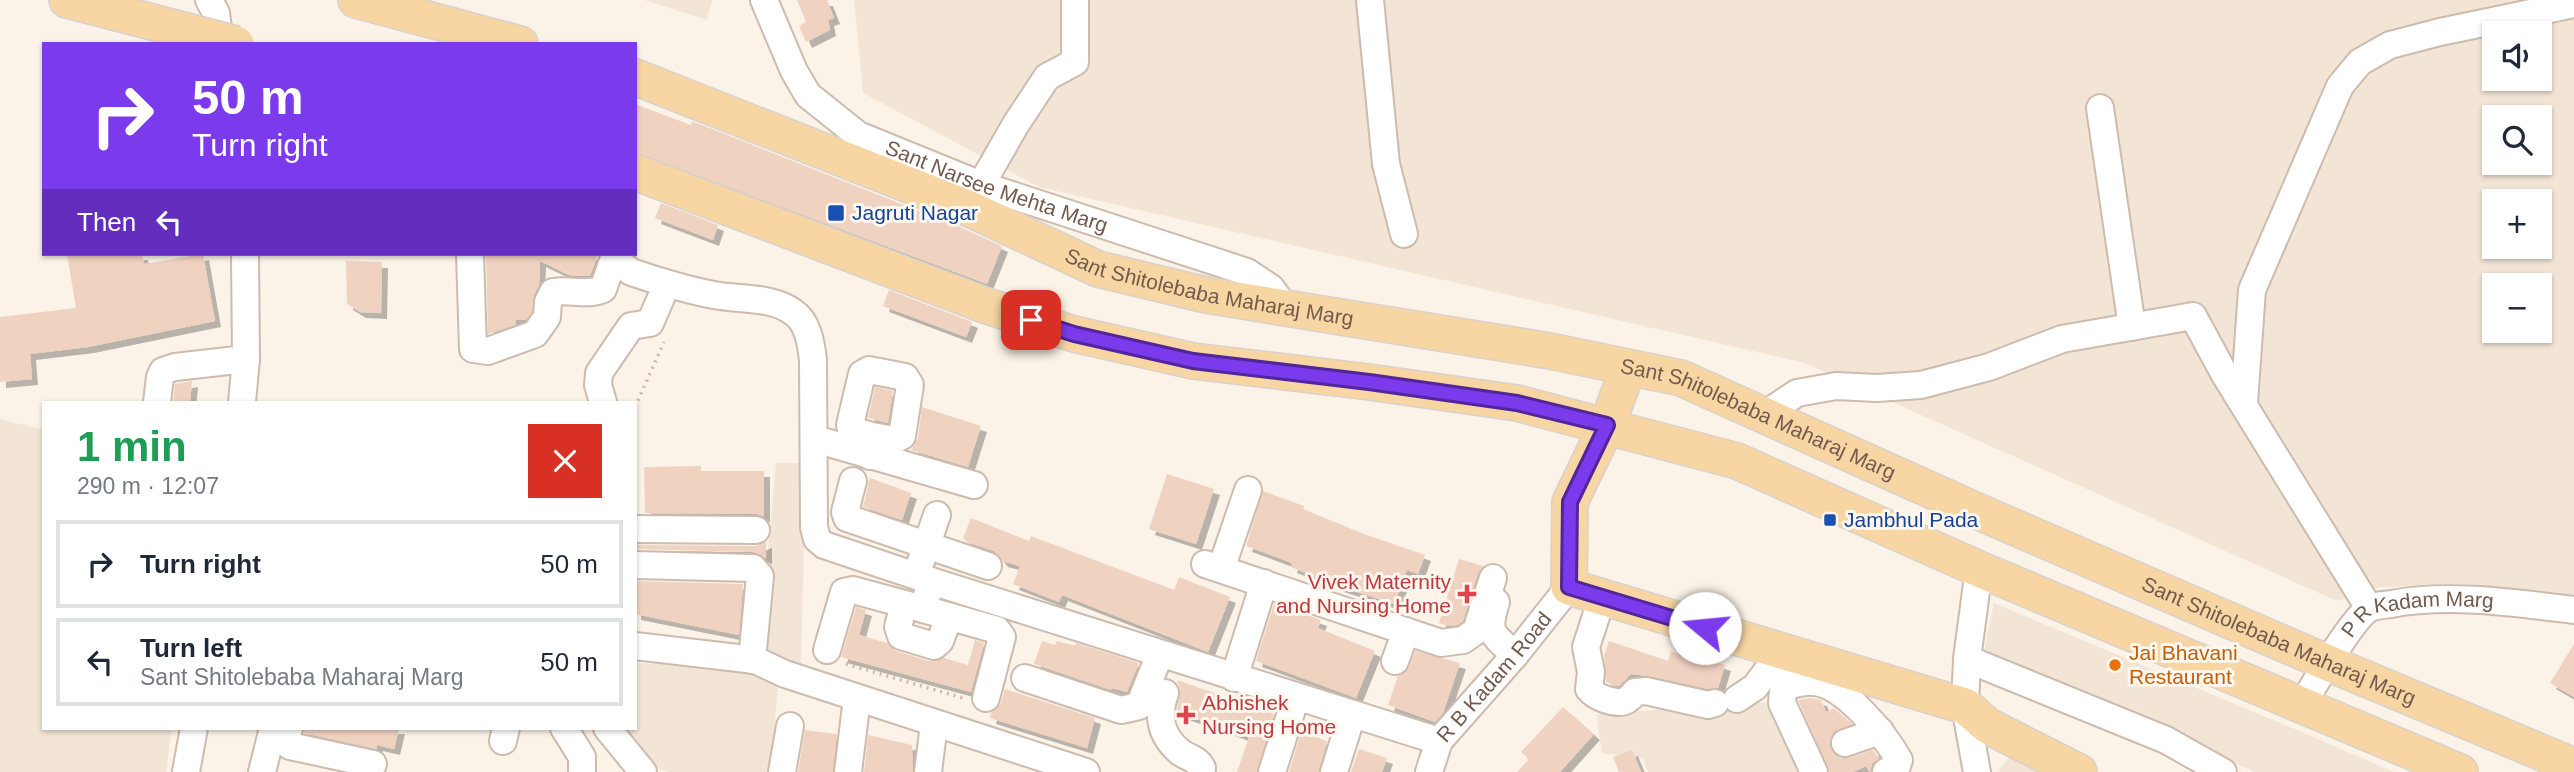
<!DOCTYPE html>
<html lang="en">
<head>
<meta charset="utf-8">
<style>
	:root { --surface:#fff; --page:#f6f6f7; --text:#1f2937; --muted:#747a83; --line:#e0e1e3 }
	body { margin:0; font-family:Helvetica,sans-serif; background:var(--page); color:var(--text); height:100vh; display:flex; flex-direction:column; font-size:26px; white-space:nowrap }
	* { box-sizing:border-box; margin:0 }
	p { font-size:23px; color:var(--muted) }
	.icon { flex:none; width:38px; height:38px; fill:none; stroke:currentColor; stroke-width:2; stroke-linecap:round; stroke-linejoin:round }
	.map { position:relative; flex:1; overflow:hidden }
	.drawer { position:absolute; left:42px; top:401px; width:595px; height:329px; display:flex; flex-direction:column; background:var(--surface); border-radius:0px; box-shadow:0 2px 5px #0004 }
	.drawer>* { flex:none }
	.hud { position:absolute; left:42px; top:42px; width:595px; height:214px; border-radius:0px; box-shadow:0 2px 5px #0004; background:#7c3aed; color:#fff; overflow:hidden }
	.tools { position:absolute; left:2482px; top:21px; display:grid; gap:14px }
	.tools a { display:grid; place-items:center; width:70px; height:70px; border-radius:0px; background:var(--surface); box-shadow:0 2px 5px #0004; font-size:35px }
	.pin { position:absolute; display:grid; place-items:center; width:60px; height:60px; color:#fff; margin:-30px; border-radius:14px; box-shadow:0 4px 10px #0006 }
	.me { position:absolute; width:77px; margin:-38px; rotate:287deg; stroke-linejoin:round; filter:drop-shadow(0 0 5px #0008) }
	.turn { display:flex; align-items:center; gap:24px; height:147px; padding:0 35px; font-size:32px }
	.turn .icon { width:91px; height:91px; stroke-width:2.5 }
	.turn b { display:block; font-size:49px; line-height:60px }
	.then { display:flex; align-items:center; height:66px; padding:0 35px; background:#0003; gap:14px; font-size:26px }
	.round { display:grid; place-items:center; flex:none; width:74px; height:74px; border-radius:0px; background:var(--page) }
	.overview { display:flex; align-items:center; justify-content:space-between; height:119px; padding:0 35px }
	h1 { font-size:42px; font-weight:800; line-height:52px; color:#1e9e55 }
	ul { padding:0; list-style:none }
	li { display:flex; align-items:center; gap:21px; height:88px; margin:0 14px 10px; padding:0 21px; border:4px solid var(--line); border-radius:0px }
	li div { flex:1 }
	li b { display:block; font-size:26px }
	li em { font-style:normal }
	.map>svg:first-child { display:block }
</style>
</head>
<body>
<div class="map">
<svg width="2574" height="772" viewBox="0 0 2574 772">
	<defs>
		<filter id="shadow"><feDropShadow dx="6" dy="6" stdDeviation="0" flood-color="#0004"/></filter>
	</defs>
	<rect width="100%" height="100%" fill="#fbf3e8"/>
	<g fill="#f3e5d6" fill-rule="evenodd">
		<polygon points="644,0 712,0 707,20"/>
		<path d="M854,0H2574V599L2479,586L2380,587L2337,601L1805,363L1039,187L863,93ZM2494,33H2539V79H2494ZM2494,117H2539V163H2494ZM2494,201H2539V247H2494ZM2494,285H2539V331H2494Z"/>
		<polygon points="0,419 44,430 44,728 172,728 166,772 0,772"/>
		<polygon points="776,463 806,463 801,667 779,671 771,772 670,772 641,765 623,728 635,728 635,663 757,669"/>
		<polygon points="1994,603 2309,735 2394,772 2255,772 1984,651"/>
		<polygon points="1773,702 1802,772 1648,772 1643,758 1602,753 1596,714"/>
		<polygon points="2010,755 2040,772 1998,772"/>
	</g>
	<g fill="#f0d2c1" filter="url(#shadow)">
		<polygon points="797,0 827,0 834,18 828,20 830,30 806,42 799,26 806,22"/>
		<polygon points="635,104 691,125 692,121 962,228 1002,246 987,284 635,152"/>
		<polygon points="661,203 718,225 713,240 655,218"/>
		<polygon points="67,254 142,254 144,264 203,254 215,321 88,347 30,354 32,379 0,382 0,317 76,308"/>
		<polygon points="486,254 598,254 590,276 571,276 540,261 539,285 534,295 532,312 526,320 516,320 515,325 488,334"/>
		<polygon points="346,261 382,262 381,313 360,312 347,304"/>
		<polygon points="889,290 972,322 966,337 883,306"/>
		<polygon points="192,381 190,402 173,402 175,384"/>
		<polygon points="875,387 893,391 888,423 868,418"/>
		<polygon points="922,407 981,426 968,467 911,450 918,438"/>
		<polygon points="701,466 701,471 764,471 764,516 756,514 645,513 644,467"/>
		<polygon points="1167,474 1214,489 1196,544 1149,529"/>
		<polygon points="870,478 911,493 902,520 863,507"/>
		<polygon points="1263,491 1304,506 1303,509 1364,534 1425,555 1418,574 1407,570 1394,604 1338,586 1291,567 1292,563 1246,546"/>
		<polygon points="971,518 1029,541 1031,536 1174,590 1179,577 1230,597 1208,652 1062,595 1059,602 1013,584 1020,566 1002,561 994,551 967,542 963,538"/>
		<polygon points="766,542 766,558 753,552 635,549 635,545 756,546"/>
		<polygon points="1459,559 1483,566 1478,573 1463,621 1457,625 1448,626 1439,623"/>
		<polygon points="635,581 743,584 739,635 635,614"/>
		<polygon points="1274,604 1321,620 1318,628 1375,651 1356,698 1256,661"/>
		<polygon points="856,607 866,610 859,635 887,643 896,651 929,661 944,658 968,665 975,640 984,643 971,692 841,657"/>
		<polygon points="1042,641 1055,645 1057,641 1075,646 1076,643 1139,663 1127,692 1112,688 1111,690 1034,664"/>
		<polygon points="1609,641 1668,661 1671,651 1702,662 1704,658 1725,665 1718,688 1708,689 1649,676 1631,674 1619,686 1615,686 1606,682 1604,656"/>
		<polygon points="2574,644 2574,697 2550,683"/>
		<polygon points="1415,651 1460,663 1443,713 1435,722 1388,705 1398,676 1409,667"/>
		<polygon points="1177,680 1274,714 1257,772 1237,772 1249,737 1177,712 1180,690"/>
		<polygon points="1005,689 1095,718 1087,748 990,718 991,713 1001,703"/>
		<polygon points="1810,698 1821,700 1826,712 1834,708 1852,724 1833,733 1830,747 1834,754 1841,758 1849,758 1873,750 1879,758 1872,764 1870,772 1866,766 1853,772 1830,772 1798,700"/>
		<polygon points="1563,707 1594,734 1560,772 1517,772 1529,759 1521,752"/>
		<polygon points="304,728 399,728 394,749 377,745 376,749 304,733"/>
		<polygon points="805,730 837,734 833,772 798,772"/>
		<polygon points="1301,732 1327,741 1319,772 1289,772"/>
		<polygon points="868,735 912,745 913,772 864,772"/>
		<polygon points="1359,749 1387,758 1382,772 1351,772"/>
		<polygon points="1632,750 1641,772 1619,772 1613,757"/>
	</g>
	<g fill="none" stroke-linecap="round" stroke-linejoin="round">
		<g stroke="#cdbbae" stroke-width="30">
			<g id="minor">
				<polyline points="209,0 216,13 220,44"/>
				<path id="s1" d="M764,0L794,71L808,95L858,135L981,185L1247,272L1271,288L1284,306"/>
				<polyline points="1370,0 1386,164 1404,234"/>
				<polyline points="2100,108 2132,327"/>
				<polyline points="981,185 1016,124 1047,77 1075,62 1075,0"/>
				<path d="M470,254L473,349L488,351L535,334L547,317L548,302L553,292C569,289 589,296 603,289L615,255"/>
				<path d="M614,254L620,263L631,272C658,281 686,290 714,295C739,300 771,296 793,312C808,322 811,343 813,360L814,527L817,539L824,545L931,581L1439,741"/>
				<polyline points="157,402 160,377 163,371 175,367 246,359"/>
				<polyline points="242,402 246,359 245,254"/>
				<polyline points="603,402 598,385 599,373 631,326 650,323 667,284"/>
				<polyline points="2244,403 2252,290 2340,86 2360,62 2390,45 2440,32 2574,4"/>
				<polyline points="1764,415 1797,393 1836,386 1877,388 1921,385 1989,367 2062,339 2193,316 2225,375 2369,608"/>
				<polyline points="815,439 974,485"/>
				<polyline points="870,456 872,436 895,440 902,436 910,385 905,377 869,370 862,374 850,425 851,430 872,436"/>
				<polyline points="853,481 845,512 847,518 988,566"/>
				<polyline points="635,529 756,530"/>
				<polyline points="921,561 937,515"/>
				<polyline points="1205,564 1441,643 1463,640 1476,631 1493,578"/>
				<polyline points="635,565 753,568 760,576 752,660"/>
				<polyline points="1221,569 1248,490"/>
				<polyline points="931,581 923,609 997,630 1002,637 986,698"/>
				<path d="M1602,598L1586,647L1591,672L1589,689C1595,697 1617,706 1627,700C1630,698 1633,695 1635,692L1646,691L1708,705L1715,703"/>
				<path d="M1496,602C1486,634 1492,633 1515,655"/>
				<polyline points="904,604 898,627 901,636 934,646 940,641 949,617"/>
				<polyline points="635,646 755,660 785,674 1086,772"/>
				<polyline points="827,650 844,592 853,590 923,609"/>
				<polyline points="1967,659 2166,740 2223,772"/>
				<polyline points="1395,661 1406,631"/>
				<path d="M1785,670C1786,685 1782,690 1782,703L1814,772"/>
				<polyline points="1025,678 1121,710 1139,706 1160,654"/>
				<polyline points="1234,678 1264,583"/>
				<path d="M1786,686C1795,684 1805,681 1814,682C1844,684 1885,735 1899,760L1897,766L1886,772"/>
				<path d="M1165,693C1157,716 1160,735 1180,752C1188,758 1197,758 1202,768L1201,772"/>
				<polyline points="1737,699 1755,687 1782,651"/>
				<path id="s2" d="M2302,705C2314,685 2353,617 2370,608C2376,605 2385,605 2391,604C2449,593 2516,603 2574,610"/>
				<polyline points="289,728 286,740 290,746 373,764"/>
				<polyline points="564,728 582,757 582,772"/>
				<polyline points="607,728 643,772"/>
				<polyline points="503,741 506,728"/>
				<polyline points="1845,743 1880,731"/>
				<polyline points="186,772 194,728"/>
				<polyline points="262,772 273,728"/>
				<polyline points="782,772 790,726"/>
				<polyline points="848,772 857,698"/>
				<polyline points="928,772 934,724"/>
				<polyline points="1272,772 1296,697"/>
				<polyline points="1334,772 1352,715"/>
				<path id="s3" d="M1429,772L1439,741L1515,655L1569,587"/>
				<polyline points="1977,772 1965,706 1967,659 1979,569"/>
			</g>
		</g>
		<g stroke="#d8d1cd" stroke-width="38">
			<g id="major">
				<polyline points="67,0 114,12"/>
				<polyline points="356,0 520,44"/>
				<path id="s4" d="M635,77L970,209L1098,269L1206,295L1550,351L1681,378L1986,515L2328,663L2574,766"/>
				<polyline points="635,172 987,306 1074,334 1193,361 1369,382 1517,403 1737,461 1979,569 2460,772"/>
				<polyline points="1628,369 1607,425 1570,502 1569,587 1965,706 1988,726 2079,772"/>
			</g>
		</g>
		<g stroke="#d5b5a3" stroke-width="3.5" stroke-dasharray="2 5" stroke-linecap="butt">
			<polyline points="635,407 664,342"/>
			<polyline points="846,664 963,698"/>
		</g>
		<use href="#minor" stroke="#fff" stroke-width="26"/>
		<use href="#major" stroke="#f7d6a4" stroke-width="35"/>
		<g stroke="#d8d1cd" stroke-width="38" stroke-linecap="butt">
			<polyline id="major-bridge" points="114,12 236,44"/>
		</g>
		<use href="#major-bridge" stroke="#f7d6a4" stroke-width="35"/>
	</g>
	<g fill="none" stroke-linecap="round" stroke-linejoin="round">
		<g stroke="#51269a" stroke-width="18">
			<polyline id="route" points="1031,320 1074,334 1193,361 1369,382 1517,403 1607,425 1570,502 1569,587 1705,628"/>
		</g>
		<use href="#route" stroke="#7c3aed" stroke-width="12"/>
	</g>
	<g fill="#1a4fb4" stroke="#fef7ee" stroke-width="2.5">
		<rect x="827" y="204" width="18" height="18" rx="3.5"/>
		<rect x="1823" y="513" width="14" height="14" rx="3.5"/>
	</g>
	<g fill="#e0444e" stroke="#fef7ee" stroke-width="2.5">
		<path d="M1463.5 583.5h7v7h7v7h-7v7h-7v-7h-7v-7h7z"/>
		<path d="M1182.5 704.5h7v7h7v7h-7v7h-7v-7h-7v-7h7z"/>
	</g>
	<circle fill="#e8710a" stroke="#fef7ee" stroke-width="2.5" cx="2115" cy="665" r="7"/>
	<g text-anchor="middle" stroke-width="6" stroke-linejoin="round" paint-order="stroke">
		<g font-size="21" fill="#745a4d" stroke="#fef7ee">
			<text dy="7" stroke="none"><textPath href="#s1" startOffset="317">Sant Narsee Mehta Marg</textPath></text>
			<text dy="7" stroke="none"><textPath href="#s4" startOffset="614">Sant Shitolebaba Maharaj Marg</textPath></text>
			<text dy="7" stroke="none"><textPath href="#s4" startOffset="1181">Sant Shitolebaba Maharaj Marg</textPath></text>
			<text dy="7" stroke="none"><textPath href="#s2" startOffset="163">P R Kadam Marg</textPath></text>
			<text dy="7" stroke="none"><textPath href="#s4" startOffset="1748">Sant Shitolebaba Maharaj Marg</textPath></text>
			<text dy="7" stroke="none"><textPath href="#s3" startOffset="117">R B Kadam Road</textPath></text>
		</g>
		<g font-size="21" fill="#164399" stroke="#fef7ee" text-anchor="start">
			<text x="852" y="220">Jagruti Nagar</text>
			<text x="1844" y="527">Jambhul Pada</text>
		</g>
		<g font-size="21" fill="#be3a42" stroke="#fef7ee" text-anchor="end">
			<text x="1451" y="589">Vivek Maternity<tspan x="1451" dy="24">and Nursing Home</tspan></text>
			<text x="1202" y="710" text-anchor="start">Abhishek<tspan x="1202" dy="24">Nursing Home</tspan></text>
		</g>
		<g font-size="21" fill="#c56008" stroke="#fef7ee" text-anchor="start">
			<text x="2129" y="660">Jai Bhavani<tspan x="2129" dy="24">Restaurant</tspan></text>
		</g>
	</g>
</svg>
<div class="tools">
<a><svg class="icon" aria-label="sound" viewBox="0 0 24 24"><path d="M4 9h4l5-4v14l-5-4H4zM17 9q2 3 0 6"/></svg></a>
<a><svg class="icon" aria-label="search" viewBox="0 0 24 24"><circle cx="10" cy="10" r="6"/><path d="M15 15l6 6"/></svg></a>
<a>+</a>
<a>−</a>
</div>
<div class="pin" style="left:1031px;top:320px;background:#d93025"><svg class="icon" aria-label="arrive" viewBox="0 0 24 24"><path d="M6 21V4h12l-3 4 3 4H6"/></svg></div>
<svg class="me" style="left:1705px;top:628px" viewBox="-20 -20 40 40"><circle r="19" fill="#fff"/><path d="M0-13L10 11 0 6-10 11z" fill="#7c3aed"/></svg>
<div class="hud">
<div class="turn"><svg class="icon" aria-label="right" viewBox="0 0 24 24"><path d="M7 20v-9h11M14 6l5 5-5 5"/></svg><div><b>50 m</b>Turn right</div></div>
<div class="then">Then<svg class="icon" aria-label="left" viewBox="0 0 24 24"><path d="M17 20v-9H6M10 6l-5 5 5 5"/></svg></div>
</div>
<section class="drawer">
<div class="overview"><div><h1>1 min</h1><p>290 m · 12:07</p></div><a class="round" style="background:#d93025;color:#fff"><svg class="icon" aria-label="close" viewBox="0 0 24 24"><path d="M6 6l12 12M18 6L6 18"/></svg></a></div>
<ul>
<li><svg class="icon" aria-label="right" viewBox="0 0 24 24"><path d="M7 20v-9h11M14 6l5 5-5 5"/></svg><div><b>Turn right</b></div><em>50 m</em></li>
<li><svg class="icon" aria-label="left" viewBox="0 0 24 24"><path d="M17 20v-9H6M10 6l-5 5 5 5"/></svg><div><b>Turn left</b><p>Sant Shitolebaba Maharaj Marg</p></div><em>50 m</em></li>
</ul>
</section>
</div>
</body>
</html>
